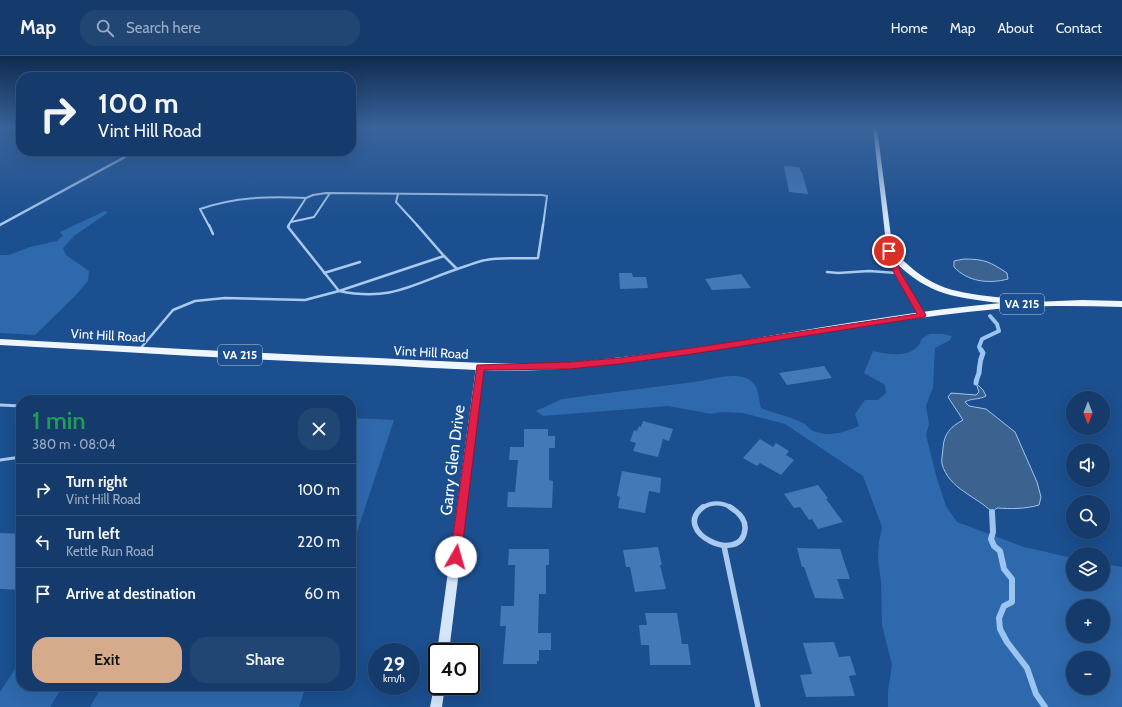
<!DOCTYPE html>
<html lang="en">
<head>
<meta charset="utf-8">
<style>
	:root { --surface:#143b6b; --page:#214673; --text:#f1f3f6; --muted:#9dadc1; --line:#33557e; --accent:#d6ab8b }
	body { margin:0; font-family:Cabin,sans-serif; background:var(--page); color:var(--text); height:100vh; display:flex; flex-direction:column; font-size:15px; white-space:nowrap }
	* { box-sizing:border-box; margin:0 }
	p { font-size:13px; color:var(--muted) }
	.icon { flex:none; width:22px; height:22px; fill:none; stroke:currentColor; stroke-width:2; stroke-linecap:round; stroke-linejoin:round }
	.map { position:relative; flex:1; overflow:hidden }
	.side { position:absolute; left:16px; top:339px; width:340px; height:296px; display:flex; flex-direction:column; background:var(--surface); border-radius:16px; box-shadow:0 4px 16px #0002,0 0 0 1px var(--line) }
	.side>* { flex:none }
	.top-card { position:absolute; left:16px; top:16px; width:340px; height:84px; border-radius:16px; box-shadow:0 4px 16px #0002,0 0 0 1px var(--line); background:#143b6b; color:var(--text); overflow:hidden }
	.needle { width:26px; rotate:180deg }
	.controls { position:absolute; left:1066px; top:335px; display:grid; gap:8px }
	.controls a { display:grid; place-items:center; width:44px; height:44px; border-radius:50%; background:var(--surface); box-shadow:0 4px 16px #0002,0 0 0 1px var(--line); font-size:20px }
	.speed { position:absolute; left:368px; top:587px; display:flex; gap:8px; font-size:20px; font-weight:700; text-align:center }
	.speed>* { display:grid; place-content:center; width:52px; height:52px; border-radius:50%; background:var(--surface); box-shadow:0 4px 16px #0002,0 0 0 1px var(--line); line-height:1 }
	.speed small { font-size:10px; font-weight:400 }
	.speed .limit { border:2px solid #111; border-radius:6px; background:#fff; color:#111 }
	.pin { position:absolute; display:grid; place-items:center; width:34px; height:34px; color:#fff; margin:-17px; border:2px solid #fff; border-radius:50%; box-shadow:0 1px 4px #0007 }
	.me { position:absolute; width:44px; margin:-22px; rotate:7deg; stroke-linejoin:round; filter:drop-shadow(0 0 3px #0008) }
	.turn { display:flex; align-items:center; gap:14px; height:84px; padding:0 16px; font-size:18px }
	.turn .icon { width:52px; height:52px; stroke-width:2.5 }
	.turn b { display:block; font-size:28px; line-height:34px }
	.round { display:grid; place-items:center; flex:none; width:42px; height:42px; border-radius:16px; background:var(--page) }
	.head { display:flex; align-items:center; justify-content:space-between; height:68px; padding:0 16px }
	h1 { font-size:24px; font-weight:600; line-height:30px; color:#1e9e55 }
	.cta { display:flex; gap:8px; margin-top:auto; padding:8px 16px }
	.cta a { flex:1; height:46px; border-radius:16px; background:var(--accent); color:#111; font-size:16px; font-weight:600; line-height:46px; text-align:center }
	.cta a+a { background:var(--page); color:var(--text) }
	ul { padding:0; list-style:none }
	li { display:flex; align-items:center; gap:12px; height:52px; padding:0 16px; border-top:1px solid var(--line) }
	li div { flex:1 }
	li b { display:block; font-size:15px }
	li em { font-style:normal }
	header { display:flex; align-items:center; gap:24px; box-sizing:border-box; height:56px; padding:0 20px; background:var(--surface); border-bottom:1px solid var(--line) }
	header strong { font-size:19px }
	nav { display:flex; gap:22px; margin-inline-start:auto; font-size:14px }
	.search { width:280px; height:36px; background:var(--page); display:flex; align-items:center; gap:10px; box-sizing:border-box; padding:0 14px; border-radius:16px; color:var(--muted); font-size:15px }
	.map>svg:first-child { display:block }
</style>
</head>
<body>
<header>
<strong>Map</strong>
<div class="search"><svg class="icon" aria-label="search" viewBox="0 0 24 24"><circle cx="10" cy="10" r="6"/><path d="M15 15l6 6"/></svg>Search here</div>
<nav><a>Home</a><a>Map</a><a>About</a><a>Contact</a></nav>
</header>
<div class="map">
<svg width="1122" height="651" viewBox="0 0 1122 651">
	<rect width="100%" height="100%" fill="#1b4f8f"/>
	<g fill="#2e69ad" fill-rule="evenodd">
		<polygon points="105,155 108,156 106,158 75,179 63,192 66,199 89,215 88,225 75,240 35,279 0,277 0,199 9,199 30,191 57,185 63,180 60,176"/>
		<path d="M930,278H943L952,280L950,284L935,292L933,331L926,350L929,368L926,379L937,423L946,450L957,466L1024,491L1073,502V528H1103V508L1122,511V651H888V635L892,609L882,569L881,526L878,502L879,486L882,471L863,420L785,368L743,357L721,356L712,358L668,350L543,360L536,355L562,343L701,325C717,322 746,313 756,331C759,337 759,345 761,352C775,358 790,360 803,367C807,369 809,373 813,375C829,381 843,377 859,370L855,358L865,344H878L886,337L885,329L864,317L873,295C887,298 906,302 917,291C924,284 917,284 930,278ZM1073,550H1103V580H1073ZM1073,602H1103V632H1073Z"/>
		<polygon points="351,362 394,364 351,494"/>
		<polygon points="21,604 21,630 63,630 50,651 0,651 0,636"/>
		<polygon points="102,630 306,630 299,651 90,651"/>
	</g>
	<g fill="#3c6290" stroke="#9cc4f0">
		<path d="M964,203C985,203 990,206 1007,217L1008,223C989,228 968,226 954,211V205Z"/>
		<path d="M976,327L983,334L986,340C979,344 971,342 965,346L969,350L986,353L1015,376L1037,426L1041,441L1039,449C1025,453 1011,453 997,452L992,456C976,440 949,433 942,408C941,403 943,397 943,392C944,378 950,371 963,364L948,341L951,337L976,339L979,336Z"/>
	</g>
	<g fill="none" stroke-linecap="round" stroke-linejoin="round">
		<polyline stroke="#9cc4f0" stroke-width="4" points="982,295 979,291 982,283 999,275 997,268 990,260"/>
		<path stroke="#9cc4f0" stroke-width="5" d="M976,327C976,323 978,321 979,317C980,309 979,306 983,297L981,294"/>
		<polyline stroke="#9cc4f0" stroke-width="6" points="992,456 993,476 991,483 994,490 1000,495 1004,513 1012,523 1012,546 1004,550 999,562 1000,573 1007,586 1027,612 1036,638 1045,651"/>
	</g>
	<g fill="#4478b7">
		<polygon points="784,110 799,111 801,116 802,116 808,138 789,136"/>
		<polygon points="619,217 632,217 633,221 646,221 648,232 620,233"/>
		<polygon points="741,218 751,232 712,234 705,223"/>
		<polygon points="824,310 832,322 787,329 779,317"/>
		<polygon points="643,365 673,373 669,385 663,383 658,401 633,395 636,387 630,385 634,374 637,375 639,370 641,371"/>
		<polygon points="524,373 548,373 548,380 555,380 555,392 549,392 549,424 553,425 552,452 507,451 508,436 515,436 518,404 509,404 510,391 524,391"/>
		<polygon points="760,383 773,391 776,387 789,395 786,399 794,404 781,419 760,407 757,410 743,402"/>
		<polygon points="622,415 661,422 660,437 649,435 645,457 618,452 620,441 617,440"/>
		<polygon points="818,429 828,442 826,443 843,466 818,473 812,463 809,464 800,451 794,452 784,438"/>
		<polygon points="0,477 21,478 21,534 0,533"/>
		<polygon points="658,491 662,509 660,509 666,533 635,536 630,511 626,511 623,494"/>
		<polygon points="797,492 840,493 850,523 837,523 844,543 815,542 804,511 802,511"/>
		<polygon points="509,493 549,493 549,509 546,509 546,538 539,538 538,577 551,577 551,594 539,594 539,605 537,605 537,608 503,608 506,570 500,570 501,550 514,550 515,509 508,509"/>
		<polygon points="645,557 677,557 682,588 688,588 691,609 650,609 649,589 641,589 639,569 647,569"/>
		<polygon points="834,586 839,601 850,600 856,619 849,620 855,640 806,641 800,619 812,618 803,587"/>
	</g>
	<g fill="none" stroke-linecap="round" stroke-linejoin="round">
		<g stroke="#a9c9ee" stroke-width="2">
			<polyline points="398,138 396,146 418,170"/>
			<polyline points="306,142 313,139 326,137 542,139 547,140 543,170"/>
			<polyline points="291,166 314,161 330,137"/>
			<path d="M209,170L200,153C235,141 269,140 306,142L288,170"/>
		</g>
		<g stroke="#a9c9ee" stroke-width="2.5">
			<polyline points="209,169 213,178"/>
			<path d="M417,169L444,200L339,235C393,246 414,227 463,211C470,209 478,205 486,204C502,201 521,203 538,202L543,169"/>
			<polyline points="444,200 457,213"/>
			<polyline points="827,216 838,217 869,215 897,217"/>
			<polyline points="324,217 360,206"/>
			<polyline points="140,293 173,254 195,245 225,242 305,244 339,235 288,171 289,169"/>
		</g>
		<g stroke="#a9c9ee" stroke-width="3">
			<polyline points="0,349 21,350"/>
			<polyline points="0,404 21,401"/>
		</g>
		<polyline stroke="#a9c9ee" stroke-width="2.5" points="0,169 136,95"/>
		<path stroke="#a9c9ee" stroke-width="4.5" d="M702,452C711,446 722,446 732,452"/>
		<g stroke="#a9c9ee" stroke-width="5.5">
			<path d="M703,451C670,476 742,510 745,473C746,463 738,456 730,451"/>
			<polyline points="724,490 758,651"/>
		</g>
		<g fill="#d6e6fa" fill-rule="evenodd">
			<polygon points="873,72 877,72 893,196 900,217 926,259 925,261 919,261 894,217 887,196"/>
			<polygon points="480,308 484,311 449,596 437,596 476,311"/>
			<polygon points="437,625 437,630 445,630 442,651 430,651 435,626"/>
		</g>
		<path fill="#f0f6ff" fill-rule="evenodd" d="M886,193H892C930,234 951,236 1005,242L1009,245L1008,247L1082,244L1122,245V251C1081,250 1039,249 997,253C855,266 714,300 571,312C508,318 443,312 379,309C253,304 126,296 0,289V283C126,290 252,297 378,302C442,305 507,310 570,306C715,295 856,260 1001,247C947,241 924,237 886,197Z"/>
	</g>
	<linearGradient id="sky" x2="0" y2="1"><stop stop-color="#0f2b4f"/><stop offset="0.44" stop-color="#39639b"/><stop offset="1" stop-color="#39639b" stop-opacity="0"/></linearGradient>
	<rect width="1122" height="163" fill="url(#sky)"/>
	<polygon fill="#e11d48" stroke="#92132f" points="889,192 893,195 901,217 926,259 925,261 692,298 619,308 570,313 484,314 461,501 460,505 456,506 451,505 450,501 477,309 570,306 619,302 692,292 917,258 894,217 886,195"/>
	<g text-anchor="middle" stroke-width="3" stroke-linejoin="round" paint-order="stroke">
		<g fill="#1b4f8f" stroke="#bbcadd" stroke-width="1">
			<rect x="1000" y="238" width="44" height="20" rx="3"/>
			<rect x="218" y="289" width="44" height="20" rx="3"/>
		</g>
		<g font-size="12" font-weight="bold" fill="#fff">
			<text x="1022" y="252">VA 215</text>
			<text x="240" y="303">VA 215</text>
		</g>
		<g font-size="13" fill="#fff" stroke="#1b4f8f">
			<text transform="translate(108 279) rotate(3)" y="5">Vint Hill Road</text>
			<text transform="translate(431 296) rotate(3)" y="5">Vint Hill Road</text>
		</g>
		<g font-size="16" fill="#fff" stroke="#1b4f8f">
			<text transform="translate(452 404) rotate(-83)" y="6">Garry Glen Drive</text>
		</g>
	</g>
</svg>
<div class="controls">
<a><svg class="needle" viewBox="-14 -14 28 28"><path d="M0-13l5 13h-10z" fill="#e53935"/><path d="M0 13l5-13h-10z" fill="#9dadc1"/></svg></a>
<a><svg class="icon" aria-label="sound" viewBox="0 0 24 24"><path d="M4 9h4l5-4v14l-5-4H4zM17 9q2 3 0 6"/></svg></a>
<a><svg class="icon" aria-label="search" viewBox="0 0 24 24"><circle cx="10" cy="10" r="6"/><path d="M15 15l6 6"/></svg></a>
<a><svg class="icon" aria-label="layers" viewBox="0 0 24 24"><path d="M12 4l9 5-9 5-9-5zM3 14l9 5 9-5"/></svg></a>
<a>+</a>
<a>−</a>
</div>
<div class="speed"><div>29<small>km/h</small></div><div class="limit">40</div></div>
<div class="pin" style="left:889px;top:195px;background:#d93025"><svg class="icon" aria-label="arrive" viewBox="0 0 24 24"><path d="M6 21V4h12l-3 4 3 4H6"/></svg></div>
<svg class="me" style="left:456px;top:501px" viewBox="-20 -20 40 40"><circle r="19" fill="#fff"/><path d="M0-13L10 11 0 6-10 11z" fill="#e11d48"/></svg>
<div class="top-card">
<div class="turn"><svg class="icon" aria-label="right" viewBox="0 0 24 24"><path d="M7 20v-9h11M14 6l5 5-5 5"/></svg><div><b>100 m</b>Vint Hill Road</div></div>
</div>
<section class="side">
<div class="head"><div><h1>1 min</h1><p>380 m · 08:04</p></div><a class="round"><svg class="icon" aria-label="close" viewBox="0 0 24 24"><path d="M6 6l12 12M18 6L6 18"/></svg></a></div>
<ul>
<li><svg class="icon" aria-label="right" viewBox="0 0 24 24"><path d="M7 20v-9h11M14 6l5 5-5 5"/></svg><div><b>Turn right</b><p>Vint Hill Road</p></div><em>100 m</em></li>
<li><svg class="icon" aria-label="left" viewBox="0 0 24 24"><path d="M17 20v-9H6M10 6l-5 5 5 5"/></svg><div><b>Turn left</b><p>Kettle Run Road</p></div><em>220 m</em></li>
<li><svg class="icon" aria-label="arrive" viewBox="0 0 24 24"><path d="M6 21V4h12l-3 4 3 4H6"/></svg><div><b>Arrive at destination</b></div><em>60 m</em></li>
</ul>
<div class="cta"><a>Exit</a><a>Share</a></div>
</section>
</div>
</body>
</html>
